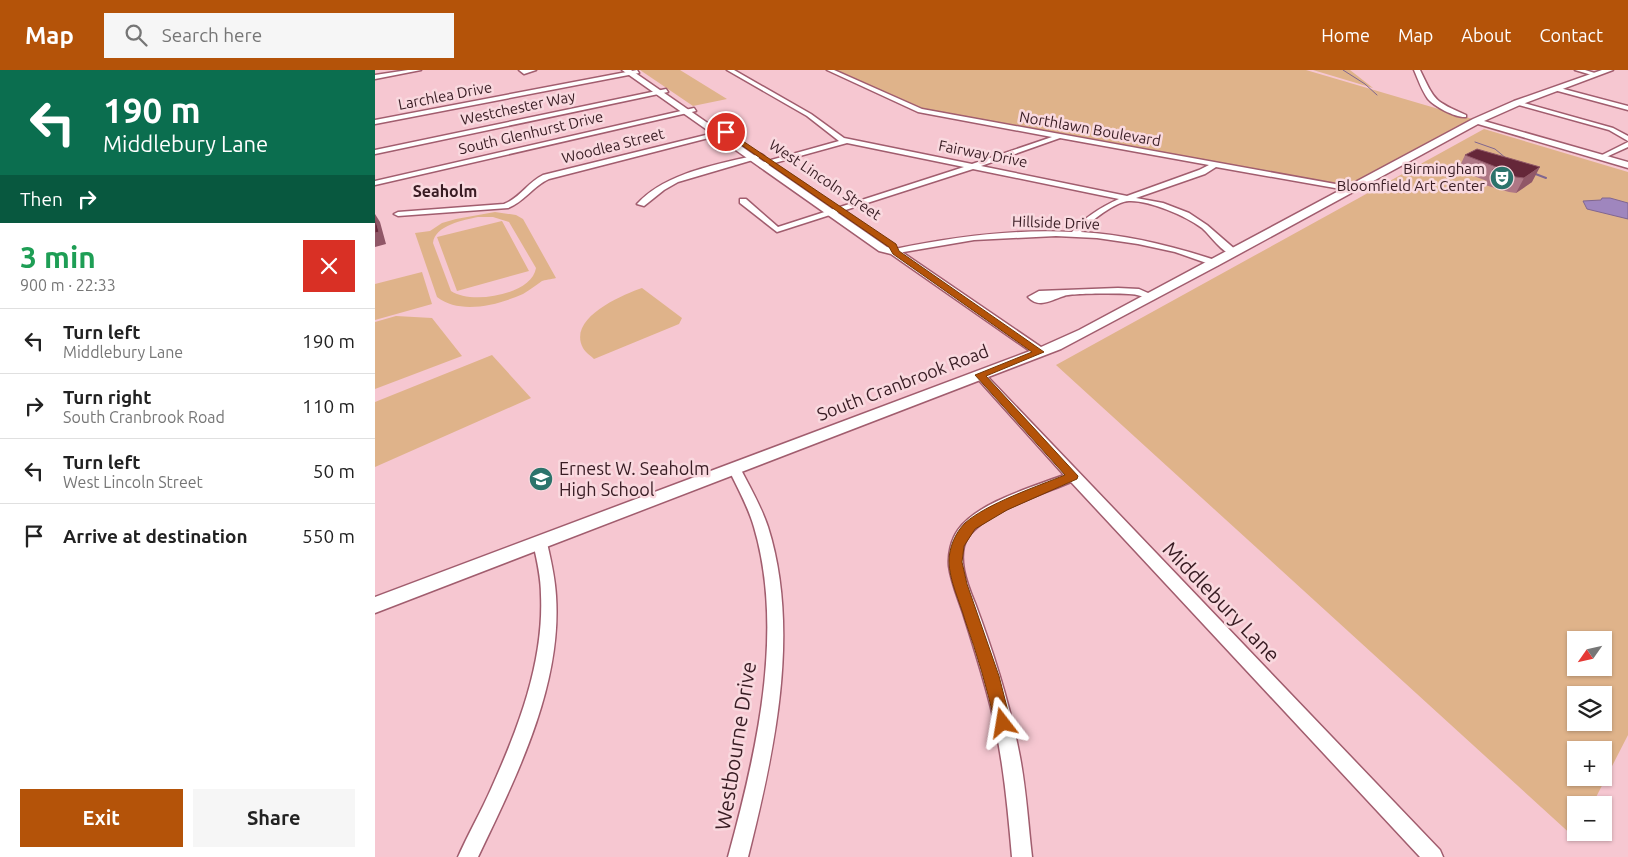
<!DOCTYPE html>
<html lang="en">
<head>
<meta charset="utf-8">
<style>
	:root { --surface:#fff; --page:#f6f6f6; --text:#222; --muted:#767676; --line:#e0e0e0; --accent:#b45309 }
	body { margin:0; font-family:Ubuntu,sans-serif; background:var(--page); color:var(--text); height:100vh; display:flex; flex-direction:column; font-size:19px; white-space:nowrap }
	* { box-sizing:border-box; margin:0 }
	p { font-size:16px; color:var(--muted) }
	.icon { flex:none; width:28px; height:28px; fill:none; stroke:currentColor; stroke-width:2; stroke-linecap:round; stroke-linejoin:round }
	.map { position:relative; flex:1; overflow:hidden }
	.side { display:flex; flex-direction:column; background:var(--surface); width:375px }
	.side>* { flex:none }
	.top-card { background:#0b6e4f; color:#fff; overflow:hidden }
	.needle { width:32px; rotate:236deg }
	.fabs { position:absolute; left:1192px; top:561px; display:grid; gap:10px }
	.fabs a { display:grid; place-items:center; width:45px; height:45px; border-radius:0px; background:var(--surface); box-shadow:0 1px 4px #0004; font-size:25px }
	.pin { position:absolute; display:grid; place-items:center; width:42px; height:42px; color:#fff; margin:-21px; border:2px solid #fff; border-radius:50%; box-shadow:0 1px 5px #0007 }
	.me { position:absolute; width:55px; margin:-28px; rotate:346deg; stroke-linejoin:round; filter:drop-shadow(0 0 4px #0008) }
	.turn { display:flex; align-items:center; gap:18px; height:105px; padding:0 20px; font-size:22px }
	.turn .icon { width:65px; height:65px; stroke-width:2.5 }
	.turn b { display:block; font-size:35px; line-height:42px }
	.then { display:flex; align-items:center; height:48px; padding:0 20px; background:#0003; gap:10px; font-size:19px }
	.round { display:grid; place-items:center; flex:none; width:52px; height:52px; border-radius:0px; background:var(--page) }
	.summary { display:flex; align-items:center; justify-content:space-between; height:85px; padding:0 20px }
	h1 { font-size:30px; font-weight:600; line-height:38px; color:#1e9e55 }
	.cta { display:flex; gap:10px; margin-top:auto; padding:10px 20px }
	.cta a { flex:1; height:58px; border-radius:0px; background:var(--accent); color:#fff; font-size:20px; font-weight:600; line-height:58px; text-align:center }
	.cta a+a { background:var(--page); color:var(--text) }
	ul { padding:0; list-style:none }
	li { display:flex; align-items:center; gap:15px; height:65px; padding:0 20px; border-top:1px solid var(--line) }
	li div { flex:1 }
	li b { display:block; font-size:19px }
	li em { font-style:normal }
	header { display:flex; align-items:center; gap:30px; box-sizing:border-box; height:70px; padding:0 25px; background:var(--accent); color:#fff }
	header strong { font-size:24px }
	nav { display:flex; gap:28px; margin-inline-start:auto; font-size:18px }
	.search { width:350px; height:45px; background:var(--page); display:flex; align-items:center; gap:12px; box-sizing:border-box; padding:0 18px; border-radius:0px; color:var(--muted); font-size:19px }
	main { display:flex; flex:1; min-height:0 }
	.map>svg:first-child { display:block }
	.green { fill:#dfb38a; fill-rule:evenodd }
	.water { fill:#9f86be; stroke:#806690 }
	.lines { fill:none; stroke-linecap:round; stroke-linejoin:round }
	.stream-far1 { stroke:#806690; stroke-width:1 }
	.stream { stroke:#806690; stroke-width:2 }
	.minor-casing { stroke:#a15d6e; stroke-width:3 }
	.tertiary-casing { stroke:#a15d6e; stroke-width:3 }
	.minor { fill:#fff; fill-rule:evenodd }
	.tertiary { fill:#fff; fill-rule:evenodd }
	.wall { fill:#ae7785 }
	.shaded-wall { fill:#905767 }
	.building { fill:#652739; stroke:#905767 }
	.route { fill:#b45309; stroke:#753606 }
	.labels { text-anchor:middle; stroke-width:5; stroke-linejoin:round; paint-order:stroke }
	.far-street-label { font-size:15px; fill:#381c23; stroke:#f9d9df }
	.far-poi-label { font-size:15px; fill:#381c23; stroke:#f9d9df; text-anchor:end }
	.far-neighbourhood-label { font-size:16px; font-weight:bold; fill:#381c23; stroke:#f9d9df }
	.street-label { font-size:18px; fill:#381c23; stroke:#f9d9df }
	.poi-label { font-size:18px; fill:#381c23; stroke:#f9d9df; text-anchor:start }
	.near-street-label { font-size:21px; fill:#381c23; stroke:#f9d9df }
</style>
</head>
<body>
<header>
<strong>Map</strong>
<div class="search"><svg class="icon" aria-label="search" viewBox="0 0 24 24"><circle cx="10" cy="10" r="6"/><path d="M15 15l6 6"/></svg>Search here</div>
<nav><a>Home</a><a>Map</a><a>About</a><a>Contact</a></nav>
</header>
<main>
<section class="side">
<div class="top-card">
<div class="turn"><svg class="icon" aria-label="left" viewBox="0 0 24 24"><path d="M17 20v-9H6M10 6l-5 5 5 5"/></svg><div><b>190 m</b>Middlebury Lane</div></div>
<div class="then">Then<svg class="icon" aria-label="right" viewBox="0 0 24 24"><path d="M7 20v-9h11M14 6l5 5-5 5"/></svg></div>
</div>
<div class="summary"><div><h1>3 min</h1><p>900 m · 22:33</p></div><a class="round" style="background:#d93025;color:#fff"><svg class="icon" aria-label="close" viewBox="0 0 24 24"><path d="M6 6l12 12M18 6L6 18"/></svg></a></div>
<ul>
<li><svg class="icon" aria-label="left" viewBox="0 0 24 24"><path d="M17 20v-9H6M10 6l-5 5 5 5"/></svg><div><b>Turn left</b><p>Middlebury Lane</p></div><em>190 m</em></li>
<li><svg class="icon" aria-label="right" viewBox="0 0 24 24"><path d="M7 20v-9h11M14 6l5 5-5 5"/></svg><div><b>Turn right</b><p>South Cranbrook Road</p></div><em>110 m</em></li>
<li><svg class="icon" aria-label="left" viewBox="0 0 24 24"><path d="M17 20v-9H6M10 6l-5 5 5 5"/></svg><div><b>Turn left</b><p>West Lincoln Street</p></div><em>50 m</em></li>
<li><svg class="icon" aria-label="arrive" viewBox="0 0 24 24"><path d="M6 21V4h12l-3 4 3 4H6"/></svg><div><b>Arrive at destination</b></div><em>550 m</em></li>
</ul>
<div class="cta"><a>Exit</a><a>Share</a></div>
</section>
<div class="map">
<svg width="1253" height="787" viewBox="0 0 1253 787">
	<rect width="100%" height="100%" fill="#f6c7d1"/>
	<path class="green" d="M265,0H305L352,29L318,36Z
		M453,0H931L1101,50L974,118L541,41Z
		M938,0H975L998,18Z
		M1109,59L1253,102V665L1217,735H1201V762L1203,763L1200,768L681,295ZM1201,570H1229V598H1201ZM1201,625H1229V652H1201ZM1201,680H1229V708H1201Z
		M120,142L141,145L148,149L181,208C177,209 169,210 167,211C161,215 155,220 148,224C123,235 85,245 62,227L40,163L55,161L67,153L81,149ZM103,147H118L134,152L161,198C157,225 96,235 76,221L58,173C60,155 89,150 103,147Z
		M127,151L154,201L82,221L62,167Z
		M47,202L57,234L0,250V214Z
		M267,218L307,248L304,254L219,289C216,286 210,282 208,278C192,248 247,225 267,218Z
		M21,246L57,248L87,286L0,319V252Z
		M117,285L156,328L0,397V332Z"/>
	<path class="water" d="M1227,128H1235L1253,133V149L1212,139L1208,131L1226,130Z"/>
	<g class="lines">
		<path class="stream-far1" d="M968,0L990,14L1002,25
			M1100,72L1120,79L1132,89"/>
		<path class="stream" d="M1130,88L1133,90
			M1158,103L1171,108"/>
		<g class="minor-casing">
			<path id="minor" d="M33,0H46L0,9V5Z
				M144,0H161L149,4Z
				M262,0L264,3L0,54V50Z
				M352,0H359L436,44L469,68L597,94L677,67L543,42L452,0H459L547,39L977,117L981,119L977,121L841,97L830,104L761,128L788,133L814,143L832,155L862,181L863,183L859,186C845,181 837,167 827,158C811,146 774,130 754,131C741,131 714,152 706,162C753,165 798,176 843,191V195L840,196L800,182L763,174L722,168L681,166L599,170L517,184V180L520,179C578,167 637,159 697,162C710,147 726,137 744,129L598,99L402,162L365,133V129H371L403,157L589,97L472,73L385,97V93L464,71L432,46ZM685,68L834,95L824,100L752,126L606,96Z
				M1039,0H1045C1060,31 1059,31 1091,45V47C1081,48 1060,37 1053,29C1047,21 1043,9 1039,0Z
				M1200,0H1210L1223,4L1220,6Z
				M1181,17L1253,36V40L1179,20Z
				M291,19L293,22L0,84V80Z
				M1142,31L1238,58L1253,66V71L1234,60L1140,34Z
				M319,38L321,41L0,115V111Z
				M351,60L353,61V63L174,109C158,116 149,132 133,138L23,146L19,144L23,142L129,134C145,128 153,112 168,105Z
				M1253,72V77L1229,88L1223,87Z
				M386,84L389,86L388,87L303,112L289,120L269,136L262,134C291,102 345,94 386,84Z
				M743,218L764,219L782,227L777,230C772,229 767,226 762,225C752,223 698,223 689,226C676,230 664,239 653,227L664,221Z
				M605,302L609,303L1065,780L1068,787H1045L696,412C668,424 611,442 593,467C581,486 592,514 600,533C618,581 634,631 644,682C651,716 653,752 657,787H637C632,730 627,675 611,619C604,594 596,568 588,543C583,528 576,512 574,496C573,484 576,470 583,460C603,432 658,417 689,405L601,307L600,305L601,303Z
				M359,394L365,398C375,417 386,436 393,457C426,561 399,684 373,787H353C381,685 410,562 379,457C373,436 362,417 353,398Z
				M165,468L170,469L172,473C176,490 180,508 181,526C187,617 141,707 103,787H83C93,764 106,742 116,719C143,659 169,592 166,525C166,508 162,490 158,473L160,469Z"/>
		</g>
		<g class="tertiary-casing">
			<path id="tertiary" d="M247,0H256L512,177L524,180L666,277L704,260L1098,49L1139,31L1227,0H1238L1145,35L1109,51L1253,92V98L1103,54L844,195L686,279L0,543V527L655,281L516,184L504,181Z"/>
		</g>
		<use href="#minor" class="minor"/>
		<use href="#tertiary" class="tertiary"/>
	</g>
	<path class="wall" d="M1102,79L1157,112L1141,123L1134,122L1110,115L1112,111L1083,100L1090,85Z"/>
	<path class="shaded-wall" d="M1165,97L1157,112L1141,123L1149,108Z
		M0,144L5,152L11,174L0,177Z"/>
	<path class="building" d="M1102,79L1165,97L1149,108L1141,107L1117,100L1121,97L1090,85Z
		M0,148L4,162L0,163Z"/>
	<path class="route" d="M349,61H353L521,174L524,181L669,282L611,306L703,406L702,409L632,440L600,459L589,476L587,492L592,514L624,606L636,653L634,658L628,660L623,658L620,653C612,618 602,584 590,550C585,532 574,510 574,491C574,478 580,463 590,453C611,434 663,416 690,405L600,305L657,282L518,184L514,177L349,63Z"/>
	<defs>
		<g id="theatre-disc" transform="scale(1.25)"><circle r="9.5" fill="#2c736b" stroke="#f9d9df"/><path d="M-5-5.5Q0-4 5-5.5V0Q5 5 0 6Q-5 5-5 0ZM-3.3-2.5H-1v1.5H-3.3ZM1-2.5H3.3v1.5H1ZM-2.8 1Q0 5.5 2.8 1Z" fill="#fff"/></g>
		<g id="school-disc" transform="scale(1.25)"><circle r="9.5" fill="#2c736b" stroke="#f9d9df"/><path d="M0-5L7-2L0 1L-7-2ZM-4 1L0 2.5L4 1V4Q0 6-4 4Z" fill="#fff"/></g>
	</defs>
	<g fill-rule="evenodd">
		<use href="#theatre-disc" x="1127" y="108"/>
		<use href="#school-disc" x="166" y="409"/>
	</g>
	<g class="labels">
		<g class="far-street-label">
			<text transform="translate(70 26) rotate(-11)" y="5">Larchlea Drive</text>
			<text transform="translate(143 38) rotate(-12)" y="5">Westchester Way</text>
			<text transform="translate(715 59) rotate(10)" y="5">Northlawn Boulevard</text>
			<text transform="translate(156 63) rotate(-13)" y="5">South Glenhurst Drive</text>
			<text transform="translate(238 76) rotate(-14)" y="5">Woodlea Street</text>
			<text transform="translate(608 84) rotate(11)" y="5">Fairway Drive</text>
			<text transform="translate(450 110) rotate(34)" y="5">West Lincoln Street</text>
			<text transform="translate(681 153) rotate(2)" y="5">Hillside Drive</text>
		</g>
		<g class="far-poi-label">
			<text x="1110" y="104">Birmingham<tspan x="1110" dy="17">Bloomfield Art Center</tspan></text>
		</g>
		<g class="far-neighbourhood-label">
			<text x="70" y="127">Seaholm</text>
		</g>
		<g class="street-label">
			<text transform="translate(528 313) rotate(-21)" y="6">South Cranbrook Road</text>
		</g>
		<g class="poi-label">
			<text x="184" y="405">Ernest W. Seaholm<tspan x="184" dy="21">High School</tspan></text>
		</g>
		<g class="near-street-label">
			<text transform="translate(846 532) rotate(46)" y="7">Middlebury Lane</text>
			<text transform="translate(361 676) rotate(-81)" y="7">Westbourne Drive</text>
		</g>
	</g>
</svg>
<div class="fabs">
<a><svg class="needle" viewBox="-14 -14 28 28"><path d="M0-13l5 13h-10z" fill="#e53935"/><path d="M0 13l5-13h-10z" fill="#767676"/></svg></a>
<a><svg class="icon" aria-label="layers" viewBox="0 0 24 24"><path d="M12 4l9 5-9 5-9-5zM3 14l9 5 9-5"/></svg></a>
<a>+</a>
<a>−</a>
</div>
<div class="pin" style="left:351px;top:62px;background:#d93025"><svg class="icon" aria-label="arrive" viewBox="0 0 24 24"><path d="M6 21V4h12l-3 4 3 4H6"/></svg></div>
<svg class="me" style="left:628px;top:653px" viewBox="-20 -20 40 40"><path d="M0-17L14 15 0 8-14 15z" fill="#b45309" stroke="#fff" stroke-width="4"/></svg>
</div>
</main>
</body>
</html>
